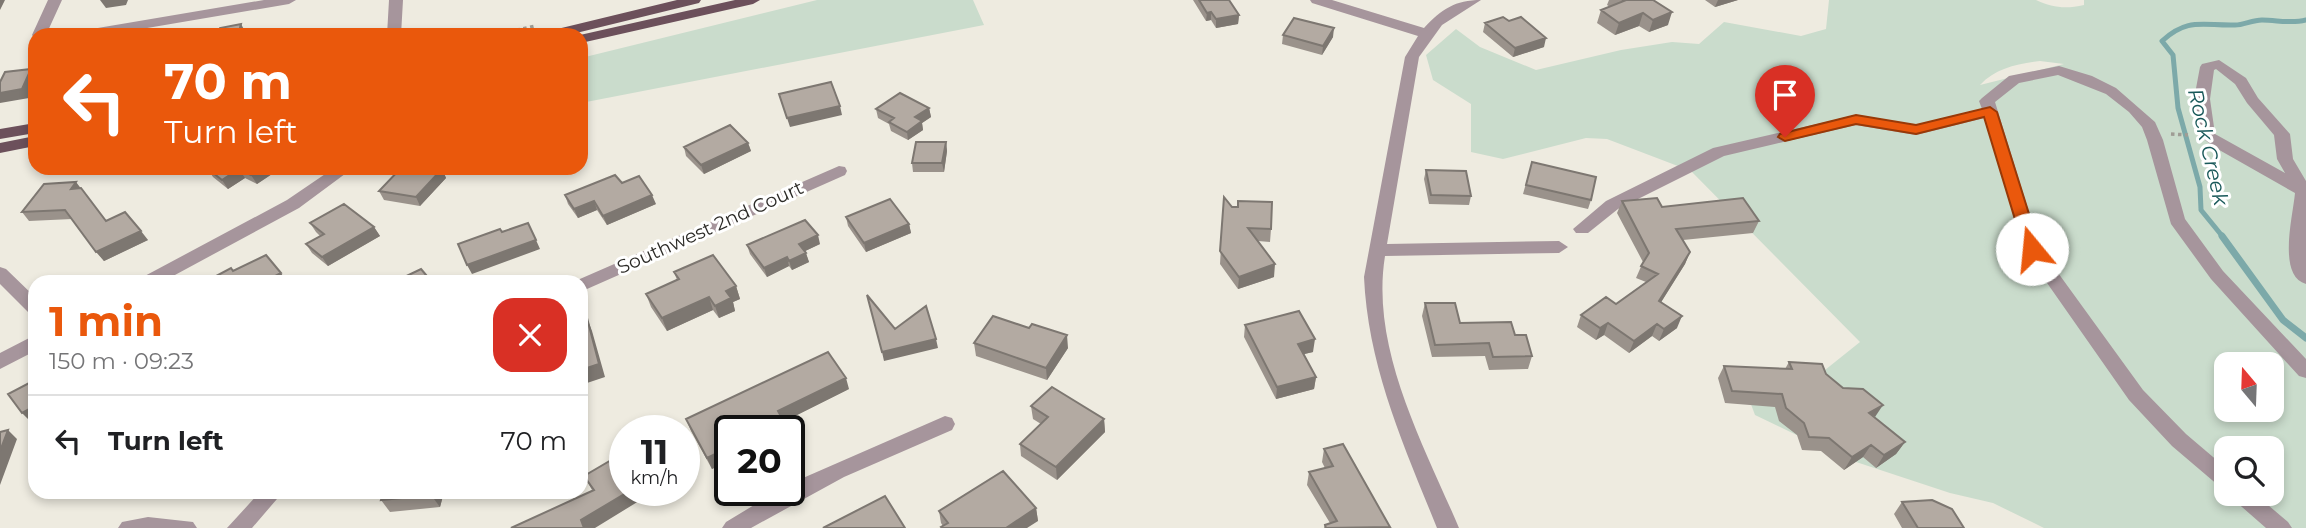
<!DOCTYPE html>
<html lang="en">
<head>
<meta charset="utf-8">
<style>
	:root { --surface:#fff; --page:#f6f6f6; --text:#202124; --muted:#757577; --line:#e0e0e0; --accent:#ea580c }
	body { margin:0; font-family:Montserrat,sans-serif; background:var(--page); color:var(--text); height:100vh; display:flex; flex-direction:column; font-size:26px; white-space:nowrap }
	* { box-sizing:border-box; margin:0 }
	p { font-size:23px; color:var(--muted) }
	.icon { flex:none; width:38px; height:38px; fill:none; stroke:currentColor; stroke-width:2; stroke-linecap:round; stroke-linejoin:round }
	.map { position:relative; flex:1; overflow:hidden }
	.panel { position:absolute; left:28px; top:275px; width:560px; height:224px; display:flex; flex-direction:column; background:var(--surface); border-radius:21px; box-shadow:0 4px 10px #0003 }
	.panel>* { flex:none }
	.top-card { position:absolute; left:28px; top:28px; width:560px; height:147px; border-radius:21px; box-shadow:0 4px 10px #0003; background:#ea580c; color:#fff; overflow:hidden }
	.needle { width:46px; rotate:341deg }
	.tools { position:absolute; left:2214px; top:352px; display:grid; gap:14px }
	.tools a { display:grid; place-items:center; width:70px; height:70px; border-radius:14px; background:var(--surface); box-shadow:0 4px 10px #0003; font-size:35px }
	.speed { position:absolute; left:609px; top:415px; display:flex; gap:14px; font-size:35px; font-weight:700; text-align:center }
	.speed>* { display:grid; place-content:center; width:91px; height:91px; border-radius:50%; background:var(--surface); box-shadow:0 4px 10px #0003; line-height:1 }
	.speed small { font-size:18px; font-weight:400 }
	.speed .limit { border:4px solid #111; border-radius:10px; background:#fff; color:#111 }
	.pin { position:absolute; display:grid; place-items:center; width:60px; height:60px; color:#fff; margin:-72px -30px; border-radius:50% 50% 50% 0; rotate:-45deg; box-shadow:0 0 7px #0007 }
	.pin .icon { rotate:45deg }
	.me { position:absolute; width:77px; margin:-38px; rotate:343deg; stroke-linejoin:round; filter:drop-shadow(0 0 5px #0008) }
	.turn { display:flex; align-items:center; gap:24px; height:147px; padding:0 21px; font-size:32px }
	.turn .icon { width:91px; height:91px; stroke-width:2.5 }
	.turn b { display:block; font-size:49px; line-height:60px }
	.round { display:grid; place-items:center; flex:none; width:74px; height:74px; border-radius:21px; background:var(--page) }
	.summary { display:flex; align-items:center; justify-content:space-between; height:119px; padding:0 21px }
	h1 { font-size:42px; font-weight:700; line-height:52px; color:var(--accent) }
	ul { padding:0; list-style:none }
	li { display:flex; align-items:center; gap:21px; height:91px; padding:0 21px; border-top:2px solid var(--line) }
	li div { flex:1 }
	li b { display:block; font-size:26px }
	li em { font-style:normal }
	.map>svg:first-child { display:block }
	.green { fill:#cadccc; fill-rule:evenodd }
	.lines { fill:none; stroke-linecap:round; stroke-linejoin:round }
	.stream-far1 { stroke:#7ca9a9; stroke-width:5 }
	.stream { stroke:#7ca9a9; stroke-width:7 }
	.path { stroke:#9f9d95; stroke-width:3.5; stroke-dasharray:3.5 3.5; stroke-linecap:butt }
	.minor { fill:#a6959c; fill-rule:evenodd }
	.major { fill:#6c505b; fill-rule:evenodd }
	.wall { fill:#9a928b }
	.shaded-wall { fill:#7d7771 }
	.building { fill:#b3aaa2; stroke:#7d7771; stroke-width:2 }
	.route { fill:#ea580c; stroke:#983908; stroke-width:2 }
	.labels { text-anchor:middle; stroke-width:6; stroke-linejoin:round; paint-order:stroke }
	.street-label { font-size:19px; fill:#2b2a26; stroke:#fff }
	.water-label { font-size:21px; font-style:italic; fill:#185859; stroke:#fff }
</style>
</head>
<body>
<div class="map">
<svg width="2306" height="528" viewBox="0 0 2306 528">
	<rect width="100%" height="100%" fill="#eeebe0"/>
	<path class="green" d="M817,0H973L984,25L581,103V58Z
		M1829,0H2036C2053,8 2066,9 2084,5V0H2306V528H2044L1993,503L1950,493L1844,458L1755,415L1749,399L1805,386L1860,342L1691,171L1607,139L1586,138L1503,159L1471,152V104L1433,80L1426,55L1456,29L1480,47L1536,70L1621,50L1672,42L1699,44L1724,22L1801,36L1826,29ZM2040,61L2064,64L1980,85C1996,68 2017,64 2040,61ZM2226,364H2272V410H2226ZM2226,448H2272V494H2226Z"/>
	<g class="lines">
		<path class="stream-far1" d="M2223,237L2201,210L2200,187L2178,108L2173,55L2162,41C2188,17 2203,26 2235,25C2244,25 2252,20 2262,20C2277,20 2291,24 2306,20"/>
		<path class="stream" d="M2222,236L2283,320L2306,338"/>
		<path class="path" d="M496,35L535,26
			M2171,134L2188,135"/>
		<path class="minor" d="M48,0H62L46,35H35L34,38L32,35Z
			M264,0H296L289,4L106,35H73L80,31Z
			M389,0H403L401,35H387Z
			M1310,0H1332L1424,28C1442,9 1455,0 1481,0L1442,25L1419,57L1387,244L1559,241L1568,247L1559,253L1385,256C1370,349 1424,445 1459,528H1437C1404,446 1368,367 1364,277L1405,57L1418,36L1312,3Z
			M2219,60L2246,78L2258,98L2290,134L2293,159L2306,181V284C2277,276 2293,216 2295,193L2214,147L2200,136L2194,99L2200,67L2202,64ZM2216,69L2235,84L2247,103L2274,135L2277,159L2285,173L2215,134L2210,99L2214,70Z
			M2059,66L2092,76L2116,88L2155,122L2163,140L2185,219L2223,271L2306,359V378L2299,376L2211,279L2171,224L2147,140L2142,127L2129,112L2106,94L2058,75L2019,83L1995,102L2040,248L2143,390L2186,434L2226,468V488L2219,486L2172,446L2129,400L2026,253L1984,118L1916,135L1856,125L1724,156L1618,209L1588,233H1576L1573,229L1606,201L1713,148L1856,115L1916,125L1982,109L1979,101L1982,98L2009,76Z
			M839,166L845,167L847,171L845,175L587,289L581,290V282H573Z
			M334,168H353L299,208L162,282H138L141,278L287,200Z
			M0,267L6,269L35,297V315L29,313L0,284Z
			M35,335V351L0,369V353Z
			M945,416L952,418L955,424L952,430L844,477L751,528H722L726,522L779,490H789V485L803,478Z
			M260,492H283L252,528H227Z
			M2231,494H2255L2288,522L2292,528H2266L2234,500Z
			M148,517L193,522L197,528H118L122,522Z"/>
		<path class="major" d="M677,0H701L699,3L568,35H543L545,32Z
			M735,0H760L753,4L581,43L580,35Z
			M35,123V133L0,139V129Z
			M35,136V146L0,153V143Z"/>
	</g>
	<path class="wall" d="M1193,0H1229L1239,15L1238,24L1216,28L1211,20L1206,21Z
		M1609,0H1653L1668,25L1649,32L1639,26L1615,35L1597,23L1601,10L1610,7L1607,5Z
		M1705,0H1738L1715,7Z
		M1485,23L1544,47L1513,57L1483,32Z
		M1283,35L1333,37L1322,55L1282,44Z
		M929,108L931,117L922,123L923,130L908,140L891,131L889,124L878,118L876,109Z
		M946,142L947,151L944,172H913L912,163Z
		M748,143L751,151L704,174L686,156L684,147Z
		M1532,162L1591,200L1588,209L1523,194Z
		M207,168H281L257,184L245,178L228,189L213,177Z
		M442,169L446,178L420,206L384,200L379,191Z
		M1426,170L1471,196L1469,205L1429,204L1424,179Z
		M44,184L106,221L148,240L104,261L72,219L29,221L22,212Z
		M565,195L656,204L607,225L597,210L578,218L568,204Z
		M1224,197L1232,207L1271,229L1270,242L1258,241L1274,277L1238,289L1220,264Z
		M1622,201L1759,221L1753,233L1683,240L1690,252L1685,264L1661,302L1677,328L1659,341L1652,336L1629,353L1604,335L1596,340L1577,327L1581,315L1616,304L1646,282L1636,278L1643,262L1617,213Z
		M846,217L909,224L911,233L866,252L848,226Z
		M310,223L374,227L380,236L328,266L312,253L306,244L320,236L316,232Z
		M820,244L805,251L809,262L792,270L789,266L767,277L750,254L747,245Z
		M674,272L736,286L740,299L733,302L735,311L719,318L713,310L667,331L651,307L646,294L677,280Z
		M1425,303L1460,323L1515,335L1532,356L1528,369L1489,370L1485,356L1432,357L1422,316Z
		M1245,325L1313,352L1304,354L1316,377L1314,389L1276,399L1244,337Z
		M974,343L1068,348L1047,380L976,356Z
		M1789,362L1826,374L1874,418L1905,442L1896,454L1876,468L1863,457L1844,470L1821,451L1802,450L1797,435L1779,421L1775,407L1725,403L1718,378L1724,366L1785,369Z
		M849,389L783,422L786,430H730V460L712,469L691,431L686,419Z
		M1031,406L1104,419L1105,432L1057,480L1021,456L1020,444L1041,424L1033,419Z
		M1324,449L1389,528H1324L1325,525L1330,523L1307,485L1309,472L1325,468L1322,462Z
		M584,476L625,490H679L659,502L652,493L592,490Z
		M384,492H444L440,507L390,512L381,500Z
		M1902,502L1964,528H1902L1894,514Z
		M1036,508L1038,521L943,526L941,523L939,511Z"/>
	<path class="shaded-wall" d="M0,0H5L0,10Z
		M100,0H128L126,5L106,8Z
		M1718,0H1738L1715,7Z
		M1211,12V20L1206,21L1207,13Z
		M1672,12L1668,25L1649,32L1653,20Z
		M1643,13L1639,26L1615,35L1619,23Z
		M1239,15L1238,24L1216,28V19Z
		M241,24L246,33L245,35H238Z
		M1334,28L1333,37L1322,55L1323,46Z
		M1546,38L1544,47L1513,57L1515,48Z
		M31,69L35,74V83L29,98L0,103V93Z
		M840,106L842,115L790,127L787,118Z
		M929,108L931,117L922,123L923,130L908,140L907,132L915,117Z
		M946,142L947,151L944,172L942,163Z
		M748,143L751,151L704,174L701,165Z
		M262,168H281L257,184L251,175Z
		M239,169L245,178L228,189L222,180Z
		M442,169L446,178L420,206L416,197Z
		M76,182L113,230L71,189Z
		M652,195L656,204L607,225L603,216Z
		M594,201L597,210L578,218L574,209Z
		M909,224L911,233L866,252L864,243Z
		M374,227L380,236L328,266L322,257Z
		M141,231L148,240L104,261L96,252Z
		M818,235L820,244L801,253L799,244Z
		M536,240L540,249L472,274L467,265Z
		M1690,252L1685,264L1655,312L1659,301Z
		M806,253L809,262L792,270L789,261Z
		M787,257L789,266L767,277L764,268Z
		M1275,264L1274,277L1238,289L1239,277Z
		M281,273L287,282H264Z
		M736,286L740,299L733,302L735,311L719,318L715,306L726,291Z
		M709,297L713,310L667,331L662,318Z
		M1682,316L1677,328L1659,341L1664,329Z
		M587,318L592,331L605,377L581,385V370Z
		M1608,323L1604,335L1596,340L1600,328Z
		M1657,324L1652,336L1629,353L1634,341Z
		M1067,335L1068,348L1047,380L1046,368Z
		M936,339L938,348L884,361L882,352Z
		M1315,339L1313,352L1296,356L1298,344Z
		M1316,377L1314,389L1276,399L1277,387Z
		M846,378L849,389L783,422L786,430H761L778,411Z
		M1883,405L1875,417L1869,413Z
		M35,406V420L31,422L22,413Z
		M1104,419L1105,432L1057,480L1056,467Z
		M8,430L17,439L0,485V451Z
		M1905,442L1896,454L1876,468L1884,455Z
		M1871,445L1863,457L1844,470L1852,457Z
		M730,447V460L712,469L707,458Z
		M688,469L693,481L684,487V471Z
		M631,490H651L652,493L595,528H584L581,520Z
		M654,490H679L659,502Z
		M432,492H444L440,507L431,495Z
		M1036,508L1038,521L1027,528H1006Z"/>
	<path class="building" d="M1199,0H1229L1239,15L1216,19L1211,12L1207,13Z
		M1622,0H1653L1672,12L1653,20L1643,13L1619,23L1601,10L1624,1Z
		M1503,17L1509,21L1521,17L1546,38L1515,48L1485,23Z
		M1294,18L1334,28L1323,46L1283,35Z
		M241,24L238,35H218L220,28Z
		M31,69L22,89L0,93V82L5,72Z
		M831,82L840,106L787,118L779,94Z
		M900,93L929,108L915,117L922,121L907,132L889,122L894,118L876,109Z
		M730,125L748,143L701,165L684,147Z
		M916,142H946L942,163H912Z
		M1532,162L1596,177L1591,200L1526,185Z
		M207,168H262L251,175L239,169L222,180Z
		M401,168H435L442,169L416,197L379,191Z
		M1426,170L1466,171L1471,196L1431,195Z
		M615,175L622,183L639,176L652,195L603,216L594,201L574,209L565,195Z
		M76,182L71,189L81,188L106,221L125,212L141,231L96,252L65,210L22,212L44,184Z
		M1224,197L1232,207H1238V201L1272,202L1271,229L1248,228L1275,264L1239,277L1220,251Z
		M1657,198L1662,207L1743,198L1759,221L1676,229L1690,252L1659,301L1682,316L1664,329L1657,324L1634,341L1608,323L1600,328L1581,315L1606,297L1616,304L1658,274L1641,266L1649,253L1622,201Z
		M890,199L909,224L864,243L846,217Z
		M344,204L374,227L322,257L306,244L324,234L310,223Z
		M805,220L818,235L799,244L806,253L789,261L787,257L764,268L747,245Z
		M528,223L536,240L467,265L458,244L500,229L502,232Z
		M266,255L281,273L264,282H205L231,268L233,271Z
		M713,255L736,286L726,291L731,298L715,306L709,297L662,318L646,294L679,279L674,272Z
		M421,269L432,282H394Z
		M867,295L895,329L926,306L936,339L882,352Z
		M1425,303H1455L1460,323L1511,322L1515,335H1526L1532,356L1493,357L1489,343L1435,345Z
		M1299,311L1315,339L1298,344L1316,377L1277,387L1245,325Z
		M993,316L1029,328L1032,324L1067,335L1046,368L974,343Z
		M587,318L599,364L581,370V320Z
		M828,352L846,378L778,411L783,420L761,430H730V447L707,458L686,419Z
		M1789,362L1822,364L1826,374L1843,388L1863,389L1883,405L1869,413L1905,442L1884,455L1871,445L1852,457L1829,438L1809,437L1804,423L1786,408L1782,394L1732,391L1724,366L1792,369Z
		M35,380V406L22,413L8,394Z
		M1052,387L1104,419L1056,467L1020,444L1048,417L1031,406Z
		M8,430L0,451V432Z
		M1343,444L1390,527L1326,528L1325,525L1337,521L1309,472L1333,466L1324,449Z
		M625,452V490H631L581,520L584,528H511L594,490L584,476Z
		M1003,471L1036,508L1006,528H942L941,527L948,523L939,511Z
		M384,492H432L431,495L381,500Z
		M885,496L905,528H823Z
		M1932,500L1952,509L1964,528H1918L1902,502Z"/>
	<path class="route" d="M1990,107L1997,112L2040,249L2038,253L2032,254L2024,249L1984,117L1916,134L1856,124L1785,141L1778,137L1780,134L1856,115L1916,125Z"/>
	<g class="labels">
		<g class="street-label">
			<text transform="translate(710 227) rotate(-24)" y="7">Southwest 2nd Court</text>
		</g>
		<g class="water-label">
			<text transform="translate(2208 147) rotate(77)" y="7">Rock Creek</text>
		</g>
	</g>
</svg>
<div class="tools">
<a><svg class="needle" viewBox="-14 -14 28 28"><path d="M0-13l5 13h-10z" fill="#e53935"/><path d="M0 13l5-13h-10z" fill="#757577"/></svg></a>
<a><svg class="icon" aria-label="search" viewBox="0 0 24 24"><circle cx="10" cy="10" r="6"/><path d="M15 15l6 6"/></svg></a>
</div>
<div class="speed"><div>11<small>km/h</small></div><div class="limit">20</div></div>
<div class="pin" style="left:1785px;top:137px;background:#d93025"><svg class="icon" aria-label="arrive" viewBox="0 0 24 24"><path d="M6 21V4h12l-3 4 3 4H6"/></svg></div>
<svg class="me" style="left:2032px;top:249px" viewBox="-20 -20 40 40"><circle r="19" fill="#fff"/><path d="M0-13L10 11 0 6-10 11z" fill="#ea580c"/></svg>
<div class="top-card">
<div class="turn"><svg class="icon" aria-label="left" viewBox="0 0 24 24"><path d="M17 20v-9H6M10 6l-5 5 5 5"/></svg><div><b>70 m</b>Turn left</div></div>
</div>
<section class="panel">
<div class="summary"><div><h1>1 min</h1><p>150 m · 09:23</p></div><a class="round" style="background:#d93025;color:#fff"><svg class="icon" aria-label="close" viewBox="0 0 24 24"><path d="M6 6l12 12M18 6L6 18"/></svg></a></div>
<ul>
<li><svg class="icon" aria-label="left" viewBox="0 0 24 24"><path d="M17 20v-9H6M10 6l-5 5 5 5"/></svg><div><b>Turn left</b></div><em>70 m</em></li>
</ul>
</section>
</div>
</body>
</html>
